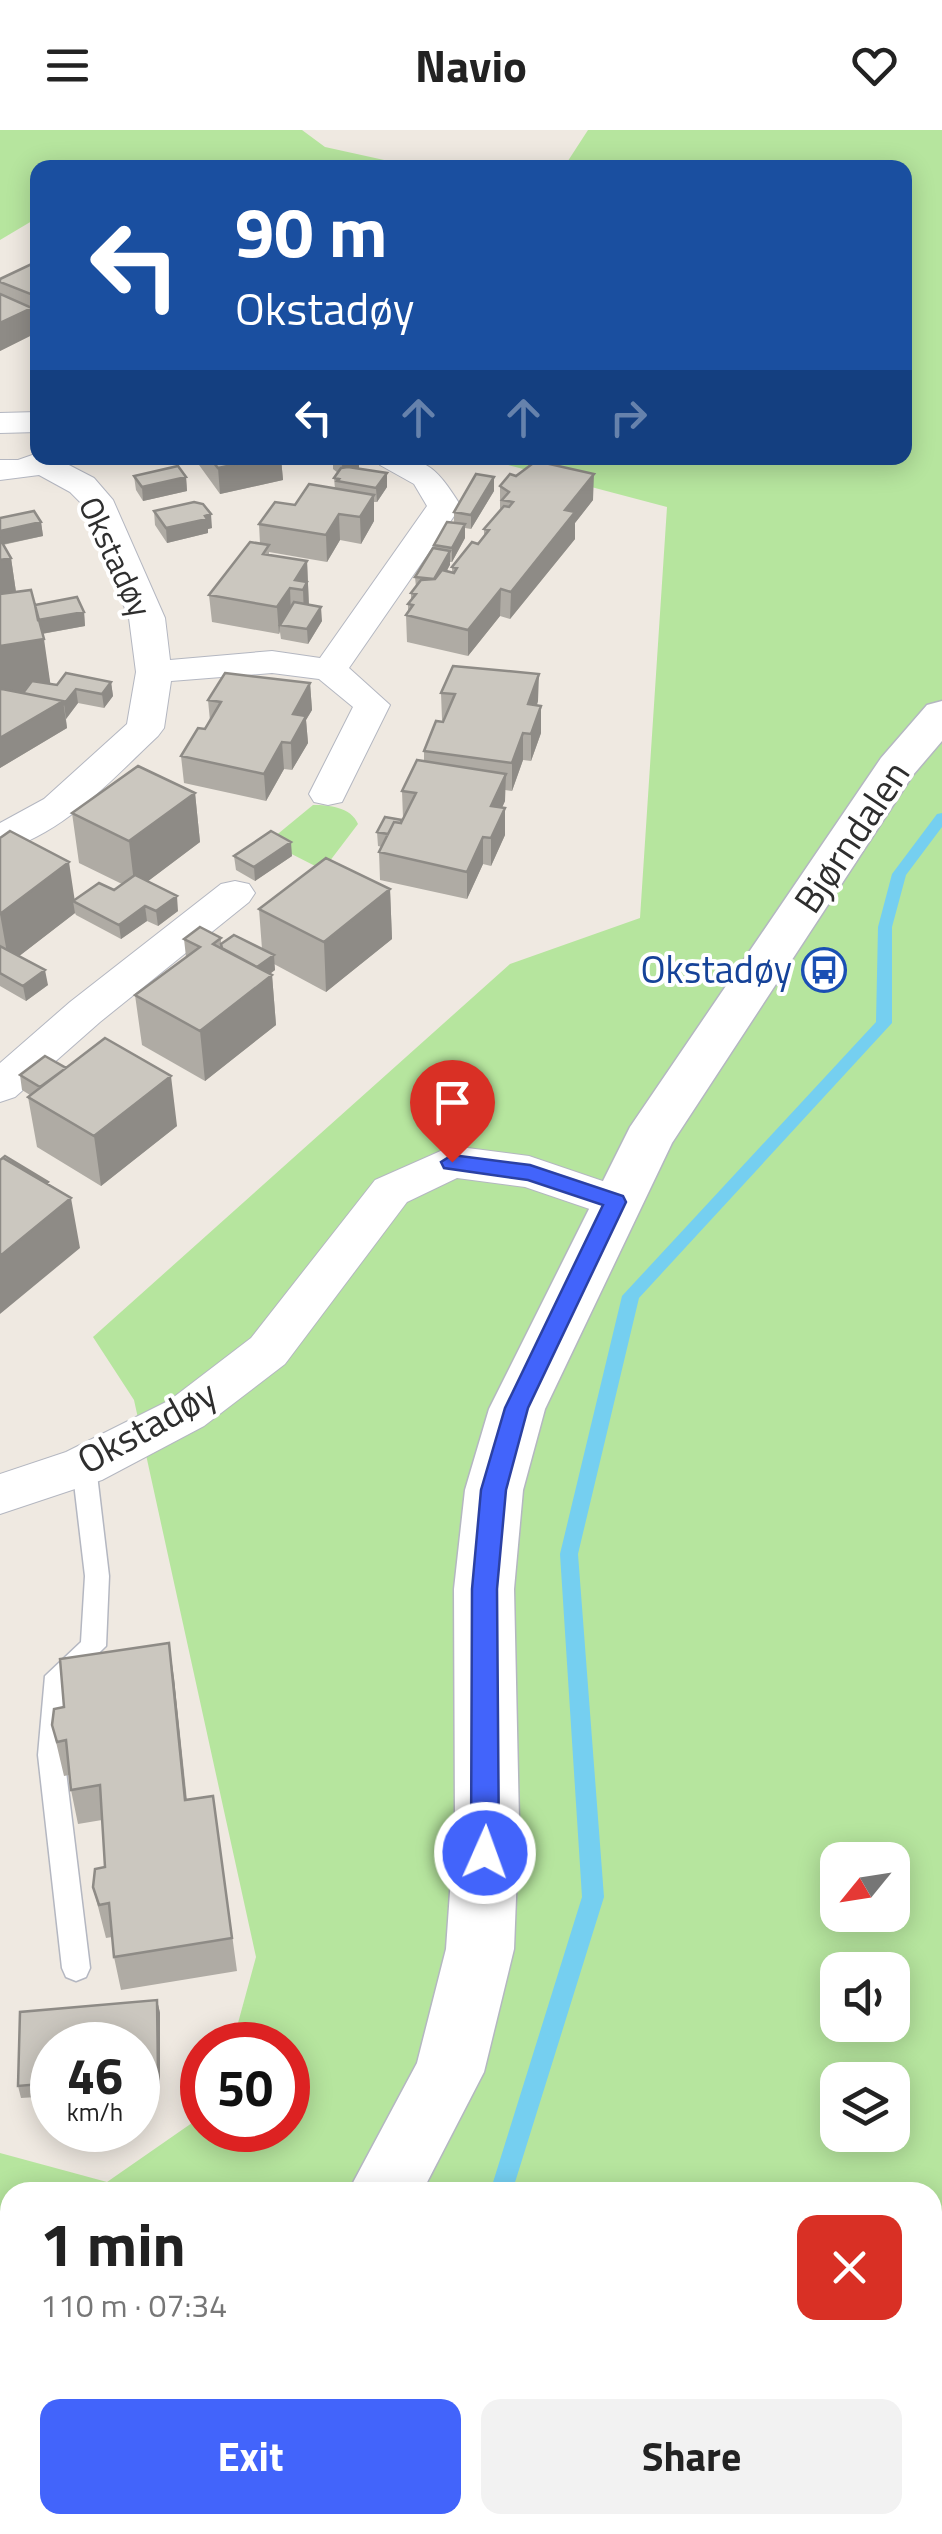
<!DOCTYPE html>
<html lang="en">
<head>
<meta charset="utf-8">
<style>
	:root { --surface:#fff; --page:#f2f2f2; --text:#222; --muted:#767676; --accent:#4264fb }
	body { margin:0; font-family:"Titillium Web",sans-serif; background:var(--page); color:var(--text); height:100vh; display:flex; flex-direction:column; font-size:38px; white-space:nowrap }
	* { box-sizing:border-box; margin:0 }
	p { font-size:32px; color:var(--muted) }
	.icon { flex:none; width:55px; height:55px; fill:none; stroke:currentColor; stroke-width:2; stroke-linecap:round; stroke-linejoin:round }
	.map { position:relative; flex:1; overflow:hidden }
	.drawer { position:absolute; left:0px; top:2052px; width:942px; height:352px; display:flex; flex-direction:column; background:var(--surface); border-radius:30px 30px 0 0; box-shadow:0 5px 25px #0003 }
	.drawer>* { flex:none }
	.top-card { position:absolute; left:30px; top:30px; width:882px; height:305px; border-radius:20px; box-shadow:0 5px 25px #0003; background:#1a4fa0; color:#fff; overflow:hidden }
	.needle { width:65px; rotate:240deg }
	.fabs { position:absolute; left:820px; top:1712px; display:grid; gap:20px }
	.fabs a { display:grid; place-items:center; width:90px; height:90px; border-radius:20px; background:var(--surface); box-shadow:0 5px 25px #0003; font-size:50px }
	.speed { position:absolute; left:30px; top:1892px; display:flex; gap:20px; font-size:50px; font-weight:700; text-align:center }
	.speed>* { display:grid; place-content:center; width:130px; height:130px; border-radius:50%; background:var(--surface); box-shadow:0 5px 25px #0003; line-height:1 }
	.speed small { font-size:25px; font-weight:400 }
	.speed .limit { border:15px solid #d22; background:#fff; color:#111 }
	.pin { position:absolute; display:grid; place-items:center; width:85px; height:85px; color:#fff; margin:-102px -42px; border-radius:50% 50% 50% 0; rotate:-45deg; box-shadow:0 0 10px #0007 }
	.pin .icon { rotate:45deg }
	.me { position:absolute; width:110px; margin:-55px; rotate:2deg; stroke-linejoin:round; filter:drop-shadow(0 0 8px #0008) }
	.turn { display:flex; align-items:center; gap:35px; height:210px; padding:0 40px; font-size:45px }
	.turn .icon { width:130px; height:130px; stroke-width:2.5 }
	.turn b { display:block; font-size:70px; line-height:85px }
	.lanes { display:flex; align-items:center; height:95px; padding:0 40px; background:#0003; justify-content:center; gap:50px; direction:ltr }
	.lanes .off { opacity:.35 }
	.round { display:grid; place-items:center; flex:none; width:105px; height:105px; border-radius:20px; background:var(--page) }
	.head { display:flex; align-items:center; justify-content:space-between; height:170px; padding:0 40px }
	h1 { font-size:60px; font-weight:700; line-height:75px }
	.cta { display:flex; gap:20px; margin-top:auto; padding:20px 40px }
	.cta a { flex:1; height:115px; border-radius:20px; background:var(--accent); color:#fff; font-size:40px; font-weight:700; line-height:115px; text-align:center }
	.cta a+a { background:var(--page); color:var(--text) }
	header { display:flex; justify-content:space-between; align-items:center; height:130px; padding:0 40px; background:var(--surface); font-size:45px; font-weight:700 }
	.map>svg:first-child { display:block }
	.green { fill:#b6e59e; fill-rule:evenodd }
	.lines { fill:none; stroke-linecap:round; stroke-linejoin:round }
	.stream { fill:#75cff0; fill-rule:evenodd }
	.lane-casing { stroke:#b4b7c1; stroke-width:3 }
	.street-casing { stroke:#b4b7c1; stroke-width:2 }
	.secondary-casing { stroke:#b4b7c1; stroke-width:3 }
	.lane { fill:#fff; fill-rule:evenodd }
	.street { fill:#fff; fill-rule:evenodd }
	.secondary { fill:#fff; fill-rule:evenodd }
	.wall { fill:#afaba4 }
	.shaded-wall { fill:#8e8b86 }
	.building { fill:#cbc7bf; stroke:#8e8b86; stroke-width:2.5 }
	.route { fill:#4264fb; stroke:#2b41a3; stroke-width:2.5 }
	.labels { text-anchor:middle; stroke-width:8; stroke-linejoin:round; paint-order:stroke }
	.far-street-label { font-size:32px; fill:#2e2e2e; stroke:#fff }
	.street-label { font-size:38px; fill:#2e2e2e; stroke:#fff }
	.transit-label { font-size:38px; fill:#164399; stroke:#fff; text-anchor:end }
</style>
</head>
<body>
<header><svg class="icon" aria-label="menu" viewBox="0 0 24 24"><path d="M4 6h16M4 12h16M4 18h16"/></svg>Navio<svg class="icon" aria-label="heart" viewBox="0 0 24 24"><path d="M12 20l-8-8c-3-5 5-10 8-4 3-6 11-1 8 4z"/></svg></header>
<div class="map">
<svg width="942" height="2404" viewBox="0 0 942 2404">
	<rect width="100%" height="100%" fill="#efe9e1"/>
	<path class="green" d="M0,0H302L325,17L416,37L38,38L37,88L0,110Z
		M588,0H942V2404H648L634,2395H932V2062H10V2277L0,2281V2023L107,2052L202,1986V2000H288V1915H232L256,1827L134,1270L93,1207L510,834L640,788L667,377L482,328H905V38L564,37ZM838,1730H892V1785H838ZM838,1840H892V1895H838ZM838,1950H892V2005H838Z
		M313,675C329,675 351,677 358,694L323,740L268,712Z"/>
	<g class="lines">
		<path class="stream" d="M942,683V697L906,745L892,797V893L639,1168L578,1424L604,1767L512,2062H490L582,1767L560,1424L622,1166L876,892L878,797L892,744L937,684Z
			M207,2395H264L260,2404H203Z"/>
		<g class="lane-casing">
			<path id="lane" d="M84,1327L92,1329L96,1336L109,1446L106,1516L70,1551L64,1625L90,1838L86,1847L76,1851L66,1847L62,1838L38,1625L45,1546L81,1512L85,1446L72,1336L76,1329Z"/>
		</g>
		<g class="street-casing">
			<path id="street" d="M38,282V302L0,303V283Z
				M38,323V328H71L67,334L94,348L113,370L165,488L170,530L272,521L320,528L427,376L414,354L380,335L375,328C425,325 435,335 461,376L349,538L390,575L342,672L328,675L314,672L309,664L353,577L319,549L272,543L171,551L164,598L158,606C112,649 63,705 0,721V693L44,669L127,594L136,542L129,488L81,373L70,362L39,345L0,350V330H18Z
				M235,751L249,754L255,763L249,772L100,892L15,967L0,972V933L70,872L221,754Z
				M452,1016L529,1026L632,1061L639,1072L632,1083L616,1088L525,1057L457,1048L407,1072L285,1234L204,1296L102,1350L0,1384V1344L66,1322L170,1270L251,1208L375,1050Z"/>
		</g>
		<g class="secondary-casing">
			<path id="secondary" d="M942,571V611L913,645L672,1013L545,1279L523,1360L514,1459L519,1691L514,1819L484,1942L422,2062H348L417,1933L446,1819L455,1691L454,1459L465,1360L489,1279L630,997L881,628L927,575Z
				M10,2321V2395H22L0,2404V2325Z"/>
		</g>
		<use href="#lane" class="lane"/>
		<use href="#street" class="street"/>
		<use href="#secondary" class="secondary"/>
	</g>
	<path class="wall" d="M38,131V191L34,189L36,203L0,221V149Z
		M194,328H281L283,350L220,364Z
		M333,328H357L359,330V339L387,343V357L377,372H374V391L361,414L340,410L327,432L269,422V425L307,431L309,475L322,491L308,514L281,509L280,502L279,504L212,492L209,465L260,414L259,394L295,375L335,359L334,348L338,343L333,339Z
		M134,346L186,347L187,361L143,371L136,360Z
		M494,347V361L471,399L465,398V408L452,432H450L447,441L452,443V437L484,407V399L500,380V356L593,370L575,393V409L510,489L500,486L468,526L407,512L406,485L408,482V474L411,470V463L416,457L415,447L434,418V415L454,393V382Z
		M154,381L212,398L208,399V403L167,413L155,395Z
		M0,388L41,392L43,406L3,415L11,428L16,462L35,475L84,482L85,496L42,504L50,554L57,555L111,552L113,566L104,578L78,573L66,589L67,598L0,638Z
		M310,553L312,580L306,590L308,613L292,640L284,639L266,671L184,653L181,626L205,599L210,591L208,570Z
		M441,563L538,571L537,576L541,603L531,631L523,630L512,661L505,660V671L502,677L505,705L491,736L483,734L467,769L380,750L379,722L382,717L378,716L377,702L402,690L403,688L402,661L424,631V621L444,590H442Z
		M195,663L200,712L148,751L178,781L158,796L147,791L121,809L76,785L75,783L19,826L48,855L26,871L0,856V708L75,770L114,760L122,754L79,733L72,683Z
		M234,726H292L255,751L236,740Z
		M390,759L392,809L326,862L274,834L275,840L270,844L272,845L276,895L205,951L142,915L135,865L186,827L184,809L221,808V814L262,819L259,779Z
		M66,938L177,996L101,1056L37,1017L28,967L30,965L22,960L20,945Z
		M174,1548L187,1670L213,1666L237,1841L121,1860L114,1827L112,1807L106,1808L93,1757L105,1737L102,1690L78,1694L71,1660L69,1645L64,1646L52,1595Z
		M157,1870L160,1883V1956L138,1958V1915H52V1966L21,1968L18,1956L20,1882Z"/>
	<path class="shaded-wall" d="M32,178L36,203L0,221V193Z
		M265,328H281L283,350L220,364L218,338Z
		M359,330V344L343,348L342,334Z
		M387,343V357L377,372L376,358Z
		M594,344L593,370L575,393V409L510,489L511,462L565,380Z
		M186,347L187,361L143,371L142,357Z
		M494,347V361L471,399V385Z
		M374,365V391L361,414L360,387Z
		M211,384L212,398L208,399V403L167,413L166,398Z
		M339,384L340,410L327,432L326,405Z
		M41,392L43,406L0,415V401Z
		M465,394V408L452,432V418Z
		M450,421V435L433,465V450Z
		M11,428L18,476L0,480V430Z
		M307,431L309,479L304,487L303,460L295,450Z
		M290,458L291,485L280,495L279,504L277,477Z
		M501,459L500,486L468,526V500Z
		M321,477L322,491L308,514L307,499Z
		M84,482L85,496L35,505L33,491Z
		M44,509L51,558L0,565V516Z
		M539,544L538,571L527,601L528,574Z
		M111,552L113,566L104,578L102,564Z
		M310,553L312,580L306,590L308,613L292,640L291,613L293,584Z
		M76,559L78,573L66,589L64,574Z
		M63,571L67,598L0,638V608Z
		M541,576V603L531,631V604Z
		M523,603V630L512,661V633Z
		M282,612L284,639L266,671L264,644Z
		M506,644L505,671L491,703V676Z
		M195,663L200,712L135,761L129,711Z
		M505,678V705L491,736V708Z
		M483,707V734L467,769V742Z
		M291,712L292,726L255,751L254,737Z
		M69,732L75,772L73,771L75,783L9,834L0,784Z
		M390,759L392,809L326,862L324,812Z
		M177,766L178,781L158,796L156,781Z
		M145,776L147,791L121,809L119,795Z
		M274,825L275,840L253,856L252,841Z
		M45,840L48,855L26,871L23,856Z
		M272,845L276,895L205,951L200,901Z
		M171,946L177,996L101,1056L94,1006Z
		M71,1068L80,1118L0,1184V1126Z
		M169,1513L174,1548L190,1704L185,1670Z
		M157,1870L160,1883V1956L158,1944Z"/>
	<path class="building" d="M38,131V167L0,152V149Z
		M0,164L32,178L0,193Z
		M210,328H265L218,338Z
		M335,328H357L359,330L342,334Z
		M536,331L594,344L565,380L575,382L511,462L501,459L468,500L406,485L413,475L408,474L416,464L411,463L421,450L435,449L442,440L454,443L457,438L452,437L472,412L478,414L489,400L484,399L504,376L509,377L513,372L502,370L509,362L500,356L510,344L516,346Z
		M178,336L186,347L142,357L134,346Z
		M348,337L387,343L376,358L337,351L339,349L334,348L341,338Z
		M476,344L494,347L471,385L454,382Z
		M309,354L374,365L360,387L339,384L326,405L259,394L275,372L295,375Z
		M194,372L203,374L211,384L205,386L207,389L166,398L154,381Z
		M34,381L41,392L0,401V388Z
		M447,392L465,394L452,418L434,415Z
		M0,409L11,428L0,430Z
		M250,412L269,415L263,424L307,431L295,450L307,452L303,460L290,458L277,477L209,465Z
		M433,418L450,421L434,449L415,447Z
		M31,460L44,509L0,516V464Z
		M77,467L84,482L38,490L35,475Z
		M294,472L321,477L307,499L280,495Z
		M453,536L539,544L528,574L541,576L531,604L523,603L512,633L424,621L436,591L443,592L455,564L441,563Z
		M66,543L111,552L102,564L76,559L64,574L63,571L23,563L32,551L57,555Z
		M225,543L310,553L293,584L306,586L291,613L282,612L264,644L181,626L198,598L205,599L221,572L208,570Z
		M2,559L63,571L0,608V560Z
		M417,630L506,644L491,676L505,678L491,708L483,707L467,742L379,722L394,692L401,693L416,663L402,661Z
		M138,636L195,663L129,711L72,683Z
		M385,687L402,690L401,693L394,692L388,704L377,702Z
		M10,701L69,732L0,784V708Z
		M271,701L291,712L254,737L234,726Z
		M326,728L390,759L324,812L259,779Z
		M135,745L177,766L156,781L145,776L119,795L73,771L99,753L114,760Z
		M200,797L221,808L213,814L272,845L200,901L135,865L200,817L184,809Z
		M234,805L274,825L257,837L222,818L221,814Z
		M0,816L45,840L23,856L0,843Z
		M105,908L171,946L94,1006L28,967Z
		M45,926L66,938L40,957L20,945Z
		M5,1026L48,1052L47,1053L3,1028L0,1030Z
		M3,1028L71,1068L0,1126V1030Z
		M169,1513L185,1670L213,1666L232,1808L114,1827L109,1773L99,1775L93,1757L95,1739L105,1737L100,1655L71,1660L66,1610L57,1612L52,1595L54,1579L64,1577L60,1529Z
		M157,1870L158,1944L138,1946V1915H52V1953L18,1956L20,1882Z"/>
	<path class="route" d="M452,1025L530,1035L623,1066L626,1072L528,1278L506,1360L497,1459L499,1723L495,1731L485,1735L475,1731L471,1723L472,1459L481,1360L505,1278L603,1075L528,1050L444,1038L441,1032Z"/>
	<defs>
		<g id="bus-ring" transform="scale(2.25)"><circle r="9.5" fill="#fff" stroke="#1a4fb4" stroke-width="1.5"/><path d="M-5-6H5V4H4V6H2V4H-2V6H-4V4H-5ZM-3.5-4V0h7V-4ZM-3.5 1.2v1.5H-2V1.2ZM2 1.2v1.5H3.5V1.2Z" fill="#1a4fb4"/></g>
	</defs>
	<g fill-rule="evenodd">
		<use href="#bus-ring" x="824" y="840"/>
	</g>
	<g class="labels">
		<g class="far-street-label">
			<text transform="translate(115 427) rotate(65)" y="11">Okstadøy</text>
		</g>
		<g class="street-label">
			<text transform="translate(852 707) rotate(-56)" y="13">Bjørndalen</text>
			<text transform="translate(147 1297) rotate(-29)" y="13">Okstadøy</text>
		</g>
		<g class="transit-label">
			<text x="792" y="853">Okstadøy</text>
		</g>
	</g>
</svg>
<div class="fabs">
<a><svg class="needle" viewBox="-14 -14 28 28"><path d="M0-13l5 13h-10z" fill="#e53935"/><path d="M0 13l5-13h-10z" fill="#767676"/></svg></a>
<a><svg class="icon" aria-label="sound" viewBox="0 0 24 24"><path d="M4 9h4l5-4v14l-5-4H4zM17 9q2 3 0 6"/></svg></a>
<a><svg class="icon" aria-label="layers" viewBox="0 0 24 24"><path d="M12 4l9 5-9 5-9-5zM3 14l9 5 9-5"/></svg></a>
</div>
<div class="speed"><div>46<small>km/h</small></div><div class="limit">50</div></div>
<div class="pin" style="left:452px;top:1032px;background:#d93025"><svg class="icon" aria-label="arrive" viewBox="0 0 24 24"><path d="M6 21V4h12l-3 4 3 4H6"/></svg></div>
<svg class="me" style="left:485px;top:1723px" viewBox="-20 -20 40 40"><circle r="17" fill="#4264fb" stroke="#fff" stroke-width="3"/><path d="M0-11L8 9 0 5-8 9z" fill="#fff"/></svg>
<div class="top-card">
<div class="turn"><svg class="icon" aria-label="left" viewBox="0 0 24 24"><path d="M17 20v-9H6M10 6l-5 5 5 5"/></svg><div><b>90 m</b>Okstadøy</div></div>
<div class="lanes"><svg class="icon" aria-label="left" viewBox="0 0 24 24"><path d="M17 20v-9H6M10 6l-5 5 5 5"/></svg><svg class="icon off" aria-label="ahead" viewBox="0 0 24 24"><path d="M12 20V5M6 11l6-6 6 6"/></svg><svg class="icon off" aria-label="ahead" viewBox="0 0 24 24"><path d="M12 20V5M6 11l6-6 6 6"/></svg><svg class="icon off" aria-label="right" viewBox="0 0 24 24"><path d="M7 20v-9h11M14 6l5 5-5 5"/></svg></div>
</div>
<section class="drawer">
<div class="head"><div><h1>1 min</h1><p>110 m · 07:34</p></div><a class="round" style="background:#d93025;color:#fff"><svg class="icon" aria-label="close" viewBox="0 0 24 24"><path d="M6 6l12 12M18 6L6 18"/></svg></a></div>
<div class="cta"><a>Exit</a><a>Share</a></div>
</section>
</div>
</body>
</html>
